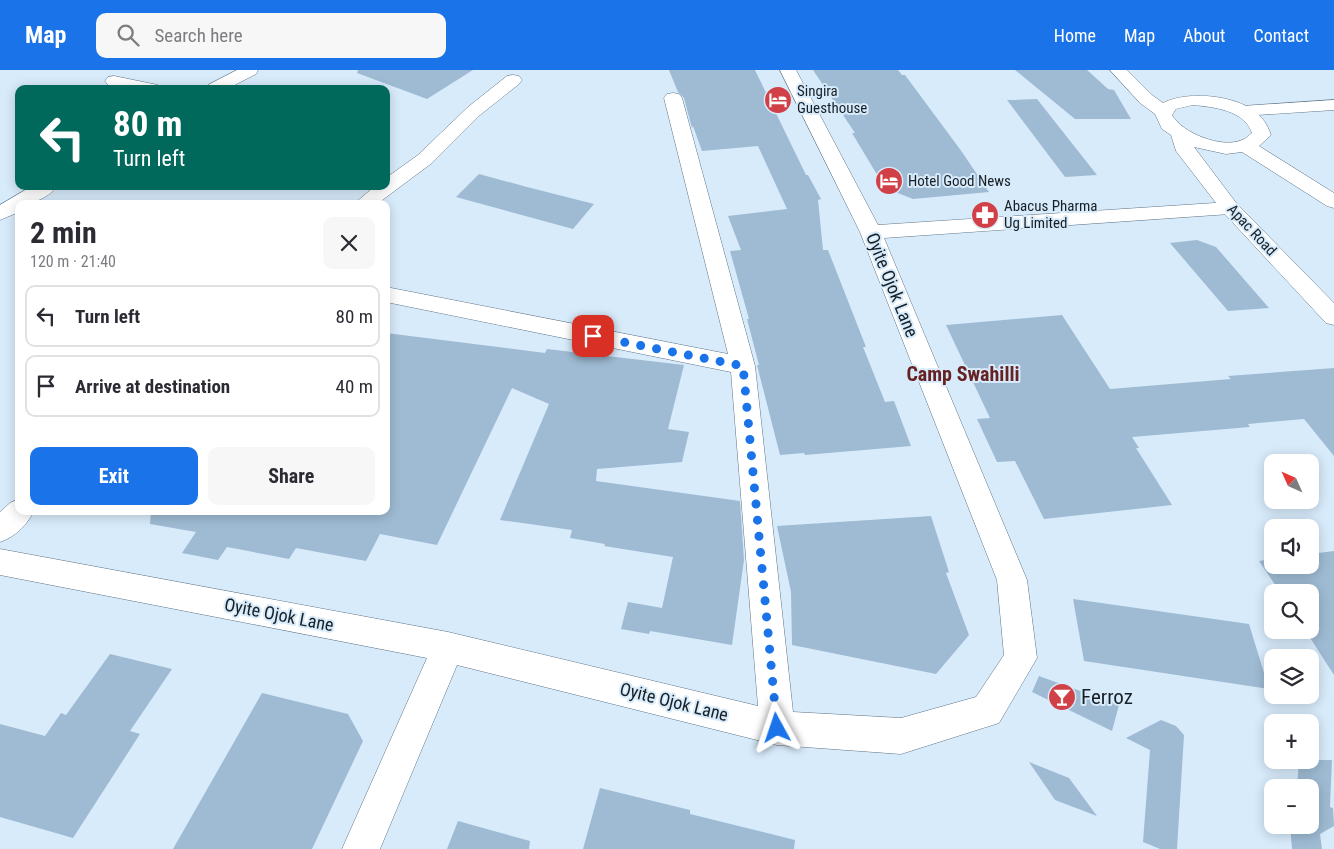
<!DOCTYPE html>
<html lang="en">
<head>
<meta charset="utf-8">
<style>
	:root { --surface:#fff; --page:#f7f7f7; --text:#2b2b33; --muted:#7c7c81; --line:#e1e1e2; --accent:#1a73e8 }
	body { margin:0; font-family:"Roboto Condensed",sans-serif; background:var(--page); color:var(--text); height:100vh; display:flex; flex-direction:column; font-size:19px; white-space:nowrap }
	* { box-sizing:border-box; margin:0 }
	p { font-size:16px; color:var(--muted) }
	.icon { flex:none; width:28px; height:28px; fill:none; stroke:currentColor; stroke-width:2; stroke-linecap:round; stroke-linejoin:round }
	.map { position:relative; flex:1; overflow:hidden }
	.drawer { position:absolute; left:15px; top:130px; width:375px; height:315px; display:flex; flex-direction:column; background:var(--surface); border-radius:10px; box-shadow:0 2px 12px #0003 }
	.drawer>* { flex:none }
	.top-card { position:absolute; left:15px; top:15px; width:375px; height:105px; border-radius:10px; box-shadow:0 2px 12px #0003; background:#00695c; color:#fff; overflow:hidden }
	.needle { width:32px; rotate:315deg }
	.buttons { position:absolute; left:1264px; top:384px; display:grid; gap:10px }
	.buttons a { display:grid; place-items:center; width:55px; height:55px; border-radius:10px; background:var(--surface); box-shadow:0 2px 12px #0003; font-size:25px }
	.pin { position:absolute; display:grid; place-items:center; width:42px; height:42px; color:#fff; margin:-21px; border-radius:10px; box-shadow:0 2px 8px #0006 }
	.me { position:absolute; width:55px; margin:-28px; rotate:355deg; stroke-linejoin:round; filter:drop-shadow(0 0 4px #0008) }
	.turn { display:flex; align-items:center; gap:18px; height:105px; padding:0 15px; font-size:22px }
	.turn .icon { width:65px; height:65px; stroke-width:2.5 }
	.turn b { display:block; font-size:35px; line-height:42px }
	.round { display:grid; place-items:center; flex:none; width:52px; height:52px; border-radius:10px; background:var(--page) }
	.headline { display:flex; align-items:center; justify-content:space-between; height:85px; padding:0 15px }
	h1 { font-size:30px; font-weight:700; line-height:38px }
	.primary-button { display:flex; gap:10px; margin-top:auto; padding:10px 15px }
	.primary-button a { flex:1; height:58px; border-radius:10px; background:var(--accent); color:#fff; font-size:20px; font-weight:700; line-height:58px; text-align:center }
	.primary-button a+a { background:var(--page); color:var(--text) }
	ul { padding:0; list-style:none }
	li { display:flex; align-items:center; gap:15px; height:62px; margin:0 10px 8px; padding:0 5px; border:2px solid var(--line); border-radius:10px }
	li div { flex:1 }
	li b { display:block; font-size:19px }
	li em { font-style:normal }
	header { display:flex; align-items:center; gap:30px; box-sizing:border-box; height:70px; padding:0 25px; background:var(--accent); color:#fff }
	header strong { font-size:24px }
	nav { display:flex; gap:28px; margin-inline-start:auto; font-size:18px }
	.search { width:350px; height:45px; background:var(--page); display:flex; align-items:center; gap:12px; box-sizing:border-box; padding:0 18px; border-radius:10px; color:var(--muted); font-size:19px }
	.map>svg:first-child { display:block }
	.building { fill:#9ebbd3 }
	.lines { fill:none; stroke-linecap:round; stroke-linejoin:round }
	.minor-casing { stroke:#5f7486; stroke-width:1 }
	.major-casing { stroke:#5f7486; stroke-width:1 }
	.minor { fill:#fff; fill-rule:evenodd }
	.major { fill:#fff; fill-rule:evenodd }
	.route { stroke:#1a73e8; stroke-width:9; stroke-dasharray:0 16.2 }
	.labels { text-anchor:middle; stroke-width:4; stroke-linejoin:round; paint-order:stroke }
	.far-poi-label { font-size:15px; fill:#172027; stroke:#d8ebfb; text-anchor:start }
	.far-street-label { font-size:15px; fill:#172027; stroke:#d8ebfb }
	.street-label { font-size:18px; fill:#172027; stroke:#d8ebfb }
	.quarter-label { font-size:20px; font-weight:bold; fill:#662122; stroke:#d8ebfb }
	.near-poi-label { font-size:21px; fill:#172027; stroke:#d8ebfb; text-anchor:start }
</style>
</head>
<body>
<header>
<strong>Map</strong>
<div class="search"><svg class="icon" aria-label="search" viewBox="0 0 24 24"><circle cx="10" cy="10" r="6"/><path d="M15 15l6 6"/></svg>Search here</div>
<nav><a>Home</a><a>Map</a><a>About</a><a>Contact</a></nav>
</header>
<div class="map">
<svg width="1334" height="779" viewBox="0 0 1334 779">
	<rect width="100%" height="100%" fill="#d8ebfb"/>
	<path class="building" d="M358,0H473L427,29L357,3Z
		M669,0H755L806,105H808L821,129L818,130L823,180H828L866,277H863L885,332L894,331L911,376L805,385L804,383L780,385L757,295H759L747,249H749L730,181L741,180L728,146L787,139L758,76L702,81L693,56L692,58L684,28L678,22Z
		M813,0H898L902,5H905L962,82L989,122L913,129L885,118L852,63H855Z
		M1015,0H1087L1108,19L1114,20L1131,49H1075Z
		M1037,29L1097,105L1065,107L1007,30Z
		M479,104L527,117L594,134L573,159L456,127Z
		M1197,170L1216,177L1269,238L1228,241L1170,173Z
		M1062,245L1110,319L1231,309L1228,306L1334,298V386L1304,349L1248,354L1250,357L1132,367L1139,378H1136L1172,435L1044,449L1015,391L997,392L977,349L990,348L946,255Z
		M386,263L545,283L547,279L684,295L668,359L689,362L682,392L597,399L596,411L740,431L744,490L732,575L650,561L649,564L621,559L628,532L662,538L673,487L604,476L605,474L570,468L572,460L500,450L549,334L512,318L437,475L380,464L366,491L296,478L289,489L227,477L218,490L182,483L196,462L150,454L151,441H386Z
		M931,446L949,502L946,503L969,565L936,604L792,575L791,522L777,456Z
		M1334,481V605L1305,560H1310V522H1280L1259,491L1272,489V495H1310V484Z
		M1073,529L1249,554L1269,619L1084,591Z
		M110,584L172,599L130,661L140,664L73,768L0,747V654L45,666L61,643L66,645Z
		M1039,606L1119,635L1112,661L1032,622Z
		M262,623L348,644L363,671L312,779H173Z
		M1161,650L1176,656L1184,665L1177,779H1160L1143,772L1150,680L1126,668Z
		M1299,690H1332L1330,737L1333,738L1334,756L1320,764L1322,779H1292L1290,755H1310V718H1297Z
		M1029,692L1069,708L1097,746L1055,730Z
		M600,718L690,740V744L795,770L794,779H583Z
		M458,751L530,771L529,779H447Z"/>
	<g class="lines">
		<g class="minor-casing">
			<path id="minor" d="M237,0H258L256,4L227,19H206L208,15Z
				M780,0H796L878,155L1230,132L1237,134L1240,138L1237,142L1230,144L884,168L1027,510L1037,588L999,653L901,684L777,675L457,595L380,779H342L427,588L0,505V479L448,562L758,636L731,302L386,232V217L728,284L664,28L667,24L673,23L679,24L682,28L755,296L793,642L901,648L976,627L1004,585L997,510L860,162Z
				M513,5L519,6L522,10L519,14L480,45L432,93L377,134H354L375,116H386V108L418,85L468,37L507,6Z
				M114,6L158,15L160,19H126L108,15L105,11L108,7Z
				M1334,30V40L1242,46L1236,45L1233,41L1236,37L1242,36Z
				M32,116H57C49,128 32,134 19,134V142L0,150V135Z
				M19,429V441H34C27,455 15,467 0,472V442L10,433Z"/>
		</g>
		<g class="major-casing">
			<path id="major" d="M1110,0H1127L1152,25L1163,33C1188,20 1239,25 1259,45C1265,51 1268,57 1271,65L1259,76L1334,123V138L1327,136L1242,82L1226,84L1194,77L1237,134L1334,233V255L1326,253L1223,142L1176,81L1171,65L1162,59L1155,44L1140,33ZM1193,35C1214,37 1244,40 1252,63C1249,65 1246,69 1242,70C1222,79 1182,63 1172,45L1176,39Z"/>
		</g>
		<use href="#minor" class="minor"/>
		<use href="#major" class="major"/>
	</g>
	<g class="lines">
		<path class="route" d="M593,266L743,296L777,658"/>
	</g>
	<defs>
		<g id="hotel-disc" transform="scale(1.4375)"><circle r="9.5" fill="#d04046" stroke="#d8ebfb"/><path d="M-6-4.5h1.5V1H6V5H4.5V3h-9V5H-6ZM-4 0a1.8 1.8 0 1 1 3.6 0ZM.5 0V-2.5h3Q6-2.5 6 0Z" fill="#fff"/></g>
		<g id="pharmacy-disc" transform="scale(1.4375)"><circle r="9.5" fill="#d04046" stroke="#d8ebfb"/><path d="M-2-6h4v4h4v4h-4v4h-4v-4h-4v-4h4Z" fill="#fff"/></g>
		<g id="bar-disc" transform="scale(1.4375)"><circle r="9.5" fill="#d04046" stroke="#d8ebfb"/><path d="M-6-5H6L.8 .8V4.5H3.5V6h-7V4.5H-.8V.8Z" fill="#fff"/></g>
	</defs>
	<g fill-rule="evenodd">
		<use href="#hotel-disc" x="778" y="30"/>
		<use href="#hotel-disc" x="889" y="111"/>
		<use href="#pharmacy-disc" x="985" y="145"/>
		<use href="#bar-disc" x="1062" y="627"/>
	</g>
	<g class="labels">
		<g class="far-poi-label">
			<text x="797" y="26">Singira<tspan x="797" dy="17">Guesthouse</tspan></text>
			<text x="908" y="116">Hotel Good News</text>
			<text x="1004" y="141">Abacus Pharma<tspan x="1004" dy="17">Ug Limited</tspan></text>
		</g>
		<g class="far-street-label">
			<text transform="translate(1252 160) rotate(47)" y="5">Apac Road</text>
		</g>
		<g class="street-label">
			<text transform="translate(892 215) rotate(68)" y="6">Oyite Ojok Lane</text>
			<text transform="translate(279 545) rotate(11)" y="6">Oyite Ojok Lane</text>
			<text transform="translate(674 632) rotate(14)" y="6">Oyite Ojok Lane</text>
		</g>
		<g class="quarter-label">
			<text x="963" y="311">Camp Swahilli</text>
		</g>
		<g class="near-poi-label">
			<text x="1081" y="634">Ferroz</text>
		</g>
	</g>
</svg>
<div class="buttons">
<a><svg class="needle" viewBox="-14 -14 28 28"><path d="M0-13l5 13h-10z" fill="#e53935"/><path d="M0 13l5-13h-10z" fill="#7c7c81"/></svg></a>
<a><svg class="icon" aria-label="sound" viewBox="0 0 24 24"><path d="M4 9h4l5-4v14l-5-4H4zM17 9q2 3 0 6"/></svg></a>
<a><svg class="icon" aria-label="search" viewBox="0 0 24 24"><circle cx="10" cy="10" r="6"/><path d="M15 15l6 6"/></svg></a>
<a><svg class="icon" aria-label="layers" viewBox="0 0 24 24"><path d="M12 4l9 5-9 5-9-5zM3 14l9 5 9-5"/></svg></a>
<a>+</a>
<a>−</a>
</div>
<div class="pin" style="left:593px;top:266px;background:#d93025"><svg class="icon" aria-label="arrive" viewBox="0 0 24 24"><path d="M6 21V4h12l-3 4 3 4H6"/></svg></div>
<svg class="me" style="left:777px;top:658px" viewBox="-20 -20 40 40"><path d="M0-17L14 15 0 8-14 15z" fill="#1a73e8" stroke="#fff" stroke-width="4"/></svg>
<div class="top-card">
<div class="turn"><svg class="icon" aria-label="left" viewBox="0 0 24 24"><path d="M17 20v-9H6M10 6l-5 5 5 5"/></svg><div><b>80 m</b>Turn left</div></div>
</div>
<section class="drawer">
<div class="headline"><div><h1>2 min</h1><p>120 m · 21:40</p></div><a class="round"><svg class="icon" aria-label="close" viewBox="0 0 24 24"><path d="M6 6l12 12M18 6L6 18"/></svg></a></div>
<ul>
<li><svg class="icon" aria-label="left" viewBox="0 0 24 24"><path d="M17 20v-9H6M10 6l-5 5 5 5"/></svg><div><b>Turn left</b></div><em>80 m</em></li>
<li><svg class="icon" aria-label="arrive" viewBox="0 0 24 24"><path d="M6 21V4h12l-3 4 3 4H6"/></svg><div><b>Arrive at destination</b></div><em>40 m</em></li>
</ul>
<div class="primary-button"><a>Exit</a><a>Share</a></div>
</section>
</div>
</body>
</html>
